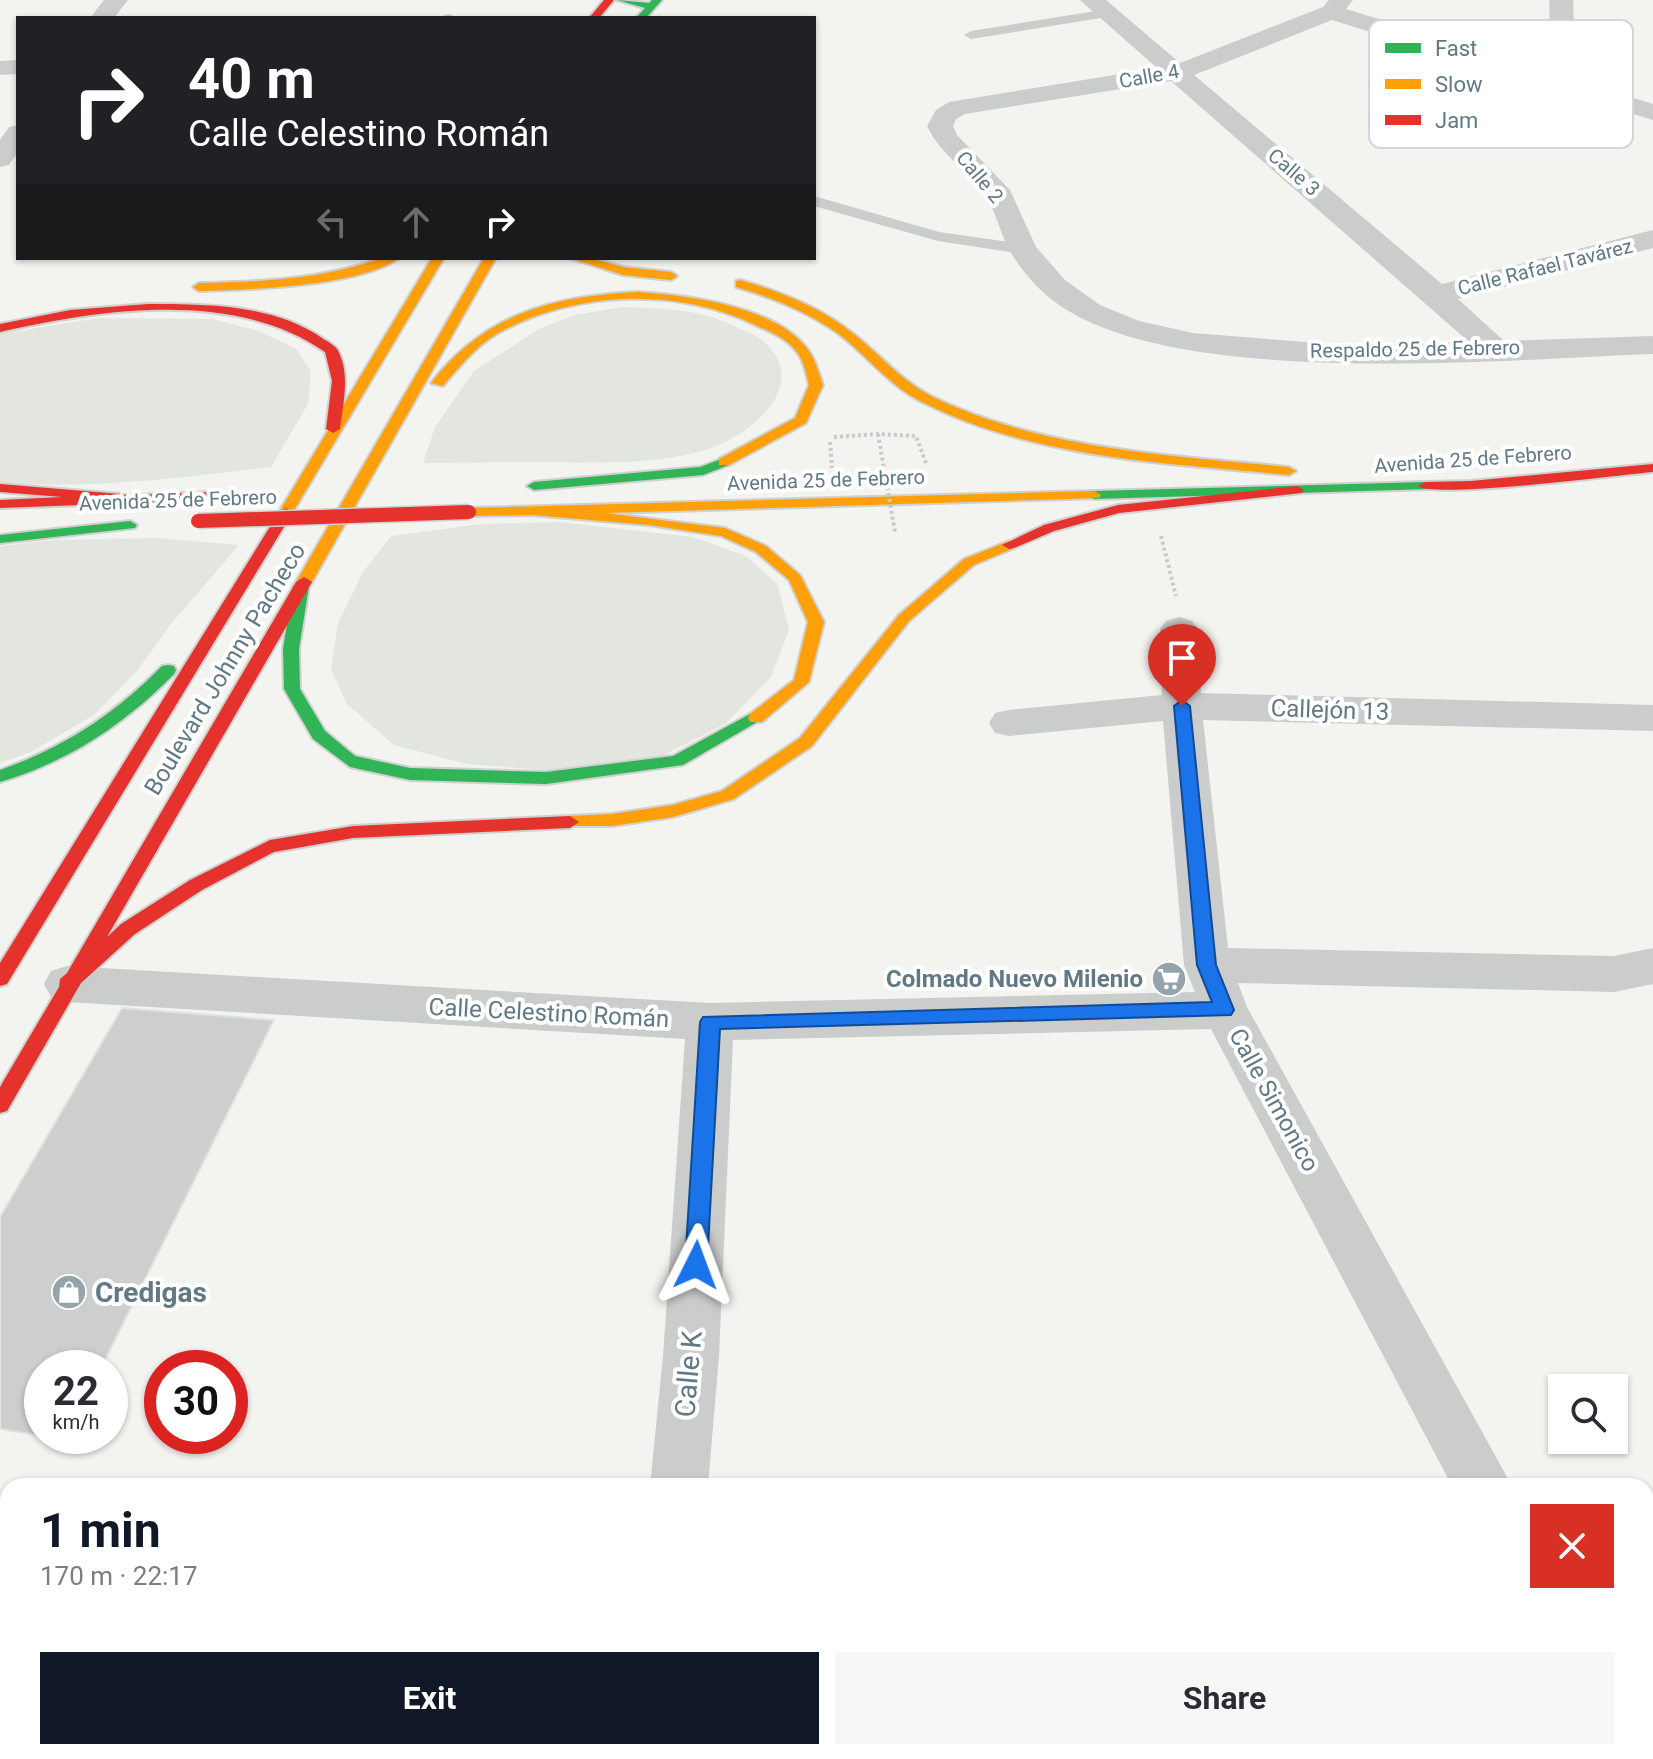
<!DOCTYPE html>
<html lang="en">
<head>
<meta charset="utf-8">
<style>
	:root { --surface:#fff; --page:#f7f7f7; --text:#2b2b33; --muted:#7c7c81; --accent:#111827 }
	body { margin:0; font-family:Roboto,sans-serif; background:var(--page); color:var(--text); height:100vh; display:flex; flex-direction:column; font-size:30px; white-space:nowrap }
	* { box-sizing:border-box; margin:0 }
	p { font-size:26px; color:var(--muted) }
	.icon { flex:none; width:44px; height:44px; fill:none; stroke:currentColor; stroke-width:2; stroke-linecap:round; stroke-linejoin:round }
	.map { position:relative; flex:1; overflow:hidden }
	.panel { position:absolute; left:0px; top:1478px; width:1654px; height:282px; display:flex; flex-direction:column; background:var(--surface); border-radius:24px 24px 0 0; box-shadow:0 2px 6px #0004 }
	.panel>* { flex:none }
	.guide { position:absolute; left:16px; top:16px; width:800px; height:244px; border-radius:0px; box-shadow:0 2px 6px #0004; background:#202124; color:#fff; overflow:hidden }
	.fabs { position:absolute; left:1548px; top:1374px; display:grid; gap:16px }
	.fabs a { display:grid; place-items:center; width:80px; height:80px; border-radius:0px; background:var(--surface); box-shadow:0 2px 6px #0004; font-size:40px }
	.speed { position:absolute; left:24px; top:1350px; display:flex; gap:16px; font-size:40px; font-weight:700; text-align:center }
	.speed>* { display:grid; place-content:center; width:104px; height:104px; border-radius:50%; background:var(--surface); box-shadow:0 2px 6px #0004; line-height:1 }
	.speed small { font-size:20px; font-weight:400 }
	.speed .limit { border:12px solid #d22; background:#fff; color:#111 }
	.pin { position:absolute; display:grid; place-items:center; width:68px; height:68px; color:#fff; margin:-82px -34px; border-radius:50% 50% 50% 0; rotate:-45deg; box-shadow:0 0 8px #0007 }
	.pin .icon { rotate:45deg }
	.me { position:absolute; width:88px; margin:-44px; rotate:3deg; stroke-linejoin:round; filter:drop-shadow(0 0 6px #0008) }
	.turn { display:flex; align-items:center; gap:28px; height:168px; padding:0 40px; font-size:36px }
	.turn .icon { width:104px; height:104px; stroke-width:2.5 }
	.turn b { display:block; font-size:56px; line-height:68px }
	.lanes { display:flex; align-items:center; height:76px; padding:0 40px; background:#0003; justify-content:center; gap:40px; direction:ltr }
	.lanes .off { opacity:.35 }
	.round { display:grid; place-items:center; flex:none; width:84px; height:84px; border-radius:0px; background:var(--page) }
	.headline { display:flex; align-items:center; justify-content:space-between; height:136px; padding:0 40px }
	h1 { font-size:48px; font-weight:700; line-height:60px; color:var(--accent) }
	.button { display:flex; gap:16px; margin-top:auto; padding:16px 40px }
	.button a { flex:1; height:92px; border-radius:0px; background:var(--accent); color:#fff; font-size:32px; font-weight:700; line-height:92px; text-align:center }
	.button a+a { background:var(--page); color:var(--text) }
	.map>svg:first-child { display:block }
	.green { fill:#e3e6de }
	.building { fill:#cdcfce; stroke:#e2e2e0; stroke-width:2 }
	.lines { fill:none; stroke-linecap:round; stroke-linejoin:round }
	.fast-casing { stroke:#cfd1d0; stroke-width:4 }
	.slow-casing { stroke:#cfd1d0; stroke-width:4 }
	.jam-casing { stroke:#cfd1d0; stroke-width:4 }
	.path { stroke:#c8cacb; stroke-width:4; stroke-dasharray:3 3; stroke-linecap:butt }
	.lane { fill:#cbcccc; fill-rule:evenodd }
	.street { fill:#cbcccc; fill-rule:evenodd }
	.fast { fill:#30b455; fill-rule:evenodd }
	.slow { fill:#ff9f0a; fill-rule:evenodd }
	.jam { fill:#e5322d; fill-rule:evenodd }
	.jam-bridge-casing { stroke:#cfd1d0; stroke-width:17; stroke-linecap:butt }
	.path-bridge { stroke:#c8cacb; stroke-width:4; stroke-dasharray:3 3; stroke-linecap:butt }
	.jam-bridge { stroke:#e5322d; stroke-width:14 }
	.route { fill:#1a73e8; stroke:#114b97; stroke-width:2 }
	.labels { text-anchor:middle; stroke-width:8; stroke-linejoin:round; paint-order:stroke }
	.far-street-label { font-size:20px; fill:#607984; stroke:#fff }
	.street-label { font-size:24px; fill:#607984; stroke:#fff }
	.poi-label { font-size:24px; font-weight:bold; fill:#607984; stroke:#fff; text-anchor:end }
	.near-poi-label { font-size:28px; font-weight:bold; fill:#607984; stroke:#fff; text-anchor:start }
	.near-street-label { font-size:28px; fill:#607984; stroke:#fff }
	.key { fill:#fff; stroke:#cfd7da; stroke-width:2 }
	.key-label { font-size:22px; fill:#607984 }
</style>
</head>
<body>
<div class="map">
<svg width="1653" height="1759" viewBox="0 0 1653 1759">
	<rect width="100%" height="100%" fill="#f3f3f0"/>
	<path class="green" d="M623,307C665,308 702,309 740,329C747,332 756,335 762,340C816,386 746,439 702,451C650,465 597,463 545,462C504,462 463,463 423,463L435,427L474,371L539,329L575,315Z
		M98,318L212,319L259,331L296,349L311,371L308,404L271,467C181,478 91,490 0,482V334Z
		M560,522L693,537L746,556L778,585L789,630L771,677L725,724L656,759L546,770L466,764L394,745L347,704L331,670L338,623L363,572L391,536L482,524Z
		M158,538L239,545L171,624L137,671L94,715L31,752L0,763V546L55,540Z"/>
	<path class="building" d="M122,1008L274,1020L101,1368H42V1436L0,1429V1217Z"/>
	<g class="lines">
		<g class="fast-casing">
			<path id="fast" d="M617,0L649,3L652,0H662L646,18H636L645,8Z
				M724,458L731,462L729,465L703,475L534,490L527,486L534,482L700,467Z
				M1425,482L1430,483V489L1094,499L1087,495L1094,491Z
				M130,521L137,525L135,528L0,543V535Z
				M301,581L309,586L299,649L300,689L325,731L355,756L410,768L546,772L673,756L750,714H762L764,718L683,765L546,784L410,780L350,767L313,739L284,689L283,649L293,586Z
				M168,665L174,666L176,670L174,674C125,724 68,762 0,782V770C63,748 115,714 162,666Z"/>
		</g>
		<g class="slow-casing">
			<path id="slow" d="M382,258H399C362,286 247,290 199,291L193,287L199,283C261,282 323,279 382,258Z
				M432,258H444L293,512L291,515H281L279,512Z
				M484,258H496L312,582L304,587L299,585L296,582Z
				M570,258H589L624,267L671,272L677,276L671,280L623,275Z
				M740,280C779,291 818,306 850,331C878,352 900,380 931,396C1042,450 1168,455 1289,467L1296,471L1289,475C1165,463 1033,459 920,401C889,385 867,356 840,335C809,312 773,298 736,287V281Z
				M638,292C687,295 772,306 805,346C815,357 818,371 823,385L806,423L729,465H719V459L795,418L809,385C806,374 804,360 796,351C786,338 769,331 755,325C679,288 581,291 506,329C480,341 461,365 443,386L431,383C485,313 554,296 638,292Z
				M1094,491L1101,495L1099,498L605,513L725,528L766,546L800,575L824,622L809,682L762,722H750L748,718L750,714L794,680L808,622L789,580L756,552L721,536L649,525L532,515L469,516L462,512L469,508Z
				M1009,541L1016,545L1014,548L974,565L909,621L812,746L734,799L673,817L612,826H564L561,822L564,818L570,816L612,814L673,805L722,791L800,738L899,615L964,559Z"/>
		</g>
		<g class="jam-casing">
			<path id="jam" d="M604,0H614L599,18H589Z
				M148,304C204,304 274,304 322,338C327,341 334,345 337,349C351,372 343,404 340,429L333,433L326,429L332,381L325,352C236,289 100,309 0,332V324L70,310Z
				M1653,464V472C1619,475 1435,499 1418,486L1425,482L1471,481Z
				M0,484L133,495L214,492L221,496L214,500L0,508V500L62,497L0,492Z
				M1297,486L1304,490L1302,493L1119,513L1054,531L1014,548L1009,549L1002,545L1044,525L1118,505Z
				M286,508L293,512L7,984L0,986V963L279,512Z
				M304,577L312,582L107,937L121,924L190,880L270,840L353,826L570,816L579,822L570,828L353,838L274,852L202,890L135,934L81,983L7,1111L0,1113V1087L59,987L60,979L67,973L296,582Z"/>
		</g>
		<path class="path" d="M834,437L878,434L916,436L927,466
			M830,442L832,468
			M1161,536L1176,596"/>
		<path class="lane" d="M1108,9L1114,13L1113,16L971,39L964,35L971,31Z
			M450,14L456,18H443L444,15Z
			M814,196L939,232L1023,244L1031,249L1023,254L938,241L814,206Z"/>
		<path class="street" d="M104,0H128L114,18H90Z
			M1080,0H1106L1180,63L1323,7L1329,0H1353L1346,9L1565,77L1550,24L1549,0H1573L1574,24L1593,85L1653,104V120L1332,20L1194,75L1442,284L1653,230V248L1458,299L1504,341L1653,336V354C1507,359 1153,393 1044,293C1031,281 1014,261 1007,245C1000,231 996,214 988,200C972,173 941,156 927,126L936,110L949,102L1157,68ZM1171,81L1469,342L1356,346L1193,333L1139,321L1100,305L1065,280L1036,247L1010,190L957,135L953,126L956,119L965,114Z
			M18,60V74L0,75V61Z
			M18,125V152L9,165L0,167V140L9,127Z
			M1179,617L1192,621L1198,629L1201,693L1653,705V731L1203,720L1228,948L1614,956L1653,948V984L1614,992L1238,983L1247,1007L1512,1486H1452L1211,1029L733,1040L719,1356L708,1486H650L663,1356L685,1039L67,1002L51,997L44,984L51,971L67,966L710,1003L1195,992L1184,965L1163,721L1009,736L995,733L989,723L995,713L1009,710L1162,695L1160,629L1166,621Z
			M1646,1532L1653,1534V1594L1646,1592Z
			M637,1752H701L702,1759H638Z
			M1032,1752H1096L1098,1759H1034Z
			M1379,1752H1444L1446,1759H1381Z"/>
		<use href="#fast" class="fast"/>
		<use href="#slow" class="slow"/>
		<use href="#jam" class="jam"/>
		<g class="jam-bridge-casing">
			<path id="jam-bridge" d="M198,521L469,512"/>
		</g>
		<path class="path-bridge" d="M878,434L895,532"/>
		<use href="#jam-bridge" class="jam-bridge"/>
	</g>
	<path class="route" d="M1182,700L1190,706L1216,965L1234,1010L1231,1015L720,1029L707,1265L704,1272L696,1275L688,1272L685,1265L700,1022L703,1017L1212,1002L1197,965L1174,706Z"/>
	<defs>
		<g id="supermarket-disc" transform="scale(1.8)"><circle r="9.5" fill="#93a4aa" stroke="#fff"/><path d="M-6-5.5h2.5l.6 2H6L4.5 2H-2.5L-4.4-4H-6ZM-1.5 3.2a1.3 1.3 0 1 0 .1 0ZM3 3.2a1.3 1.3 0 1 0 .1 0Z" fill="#fff"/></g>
		<g id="shop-disc" transform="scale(1.8)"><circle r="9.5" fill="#93a4aa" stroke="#fff"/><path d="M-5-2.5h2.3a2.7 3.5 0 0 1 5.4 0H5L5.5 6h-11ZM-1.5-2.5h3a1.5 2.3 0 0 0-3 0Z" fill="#fff"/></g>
	</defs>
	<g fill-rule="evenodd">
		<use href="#supermarket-disc" x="1169" y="979"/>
		<use href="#shop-disc" x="69" y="1292"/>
	</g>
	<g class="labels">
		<g class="far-street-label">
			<text transform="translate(1149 76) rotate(-10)" y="7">Calle 4</text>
			<text transform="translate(1294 172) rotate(41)" y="7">Calle 3</text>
			<text transform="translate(980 177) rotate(50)" y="7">Calle 2</text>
			<text transform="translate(1545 267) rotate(-14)" y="7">Calle Rafael Tavárez</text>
			<text transform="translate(1415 349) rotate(-1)" y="7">Respaldo 25 de Febrero</text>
			<text transform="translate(1473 459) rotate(-4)" y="7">Avenida 25 de Febrero</text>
			<text transform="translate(826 480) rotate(-2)" y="7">Avenida 25 de Febrero</text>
			<text transform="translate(178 500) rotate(-2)" y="7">Avenida 25 de Febrero</text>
		</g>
		<g class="street-label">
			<text transform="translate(225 669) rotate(-59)" y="8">Boulevard Johnny Pacheco</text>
			<text transform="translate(1330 710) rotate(2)" y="8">Callejón 13</text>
			<text transform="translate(549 1013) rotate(3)" y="8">Calle Celestino Román</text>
			<text transform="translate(1274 1100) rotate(61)" y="8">Calle Simonico</text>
		</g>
		<g class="poi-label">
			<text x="1143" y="987">Colmado Nuevo Milenio</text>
		</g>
		<g class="near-poi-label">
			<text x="95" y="1302">Credigas</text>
		</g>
		<g class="near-street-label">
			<text transform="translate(688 1374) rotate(-85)" y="10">Calle K</text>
		</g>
	</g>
	<rect x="1369" y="20" width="264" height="128" rx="12" class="key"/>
	<rect x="1385" y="43" width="36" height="10" fill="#30b455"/>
	<rect x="1385" y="79" width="36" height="10" fill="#ff9f0a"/>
	<rect x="1385" y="115" width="36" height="10" fill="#e5322d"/>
	<g class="key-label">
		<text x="1435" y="56">Fast</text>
		<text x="1435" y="92">Slow</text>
		<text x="1435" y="128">Jam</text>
	</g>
</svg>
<div class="fabs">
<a><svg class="icon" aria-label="search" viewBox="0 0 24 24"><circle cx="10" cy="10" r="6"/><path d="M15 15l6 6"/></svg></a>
</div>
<div class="speed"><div>22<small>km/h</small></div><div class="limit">30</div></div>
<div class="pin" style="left:1182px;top:706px;background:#d93025"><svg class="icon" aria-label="arrive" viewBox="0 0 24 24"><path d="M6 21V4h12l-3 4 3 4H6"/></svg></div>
<svg class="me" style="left:696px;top:1265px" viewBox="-20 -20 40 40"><path d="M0-17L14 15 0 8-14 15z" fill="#1a73e8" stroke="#fff" stroke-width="4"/></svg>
<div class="guide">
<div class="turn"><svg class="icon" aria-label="right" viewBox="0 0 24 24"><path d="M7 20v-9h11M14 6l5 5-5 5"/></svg><div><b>40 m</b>Calle Celestino Román</div></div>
<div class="lanes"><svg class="icon off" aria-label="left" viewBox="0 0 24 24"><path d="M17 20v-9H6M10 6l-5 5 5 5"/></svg><svg class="icon off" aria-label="ahead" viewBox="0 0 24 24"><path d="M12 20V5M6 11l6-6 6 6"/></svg><svg class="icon" aria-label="right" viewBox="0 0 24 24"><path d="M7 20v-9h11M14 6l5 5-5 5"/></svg></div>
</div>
<section class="panel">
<div class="headline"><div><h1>1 min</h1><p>170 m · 22:17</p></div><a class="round" style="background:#d93025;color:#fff"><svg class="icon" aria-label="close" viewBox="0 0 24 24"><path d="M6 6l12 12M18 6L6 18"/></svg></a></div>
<div class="button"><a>Exit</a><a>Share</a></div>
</section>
</div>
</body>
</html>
